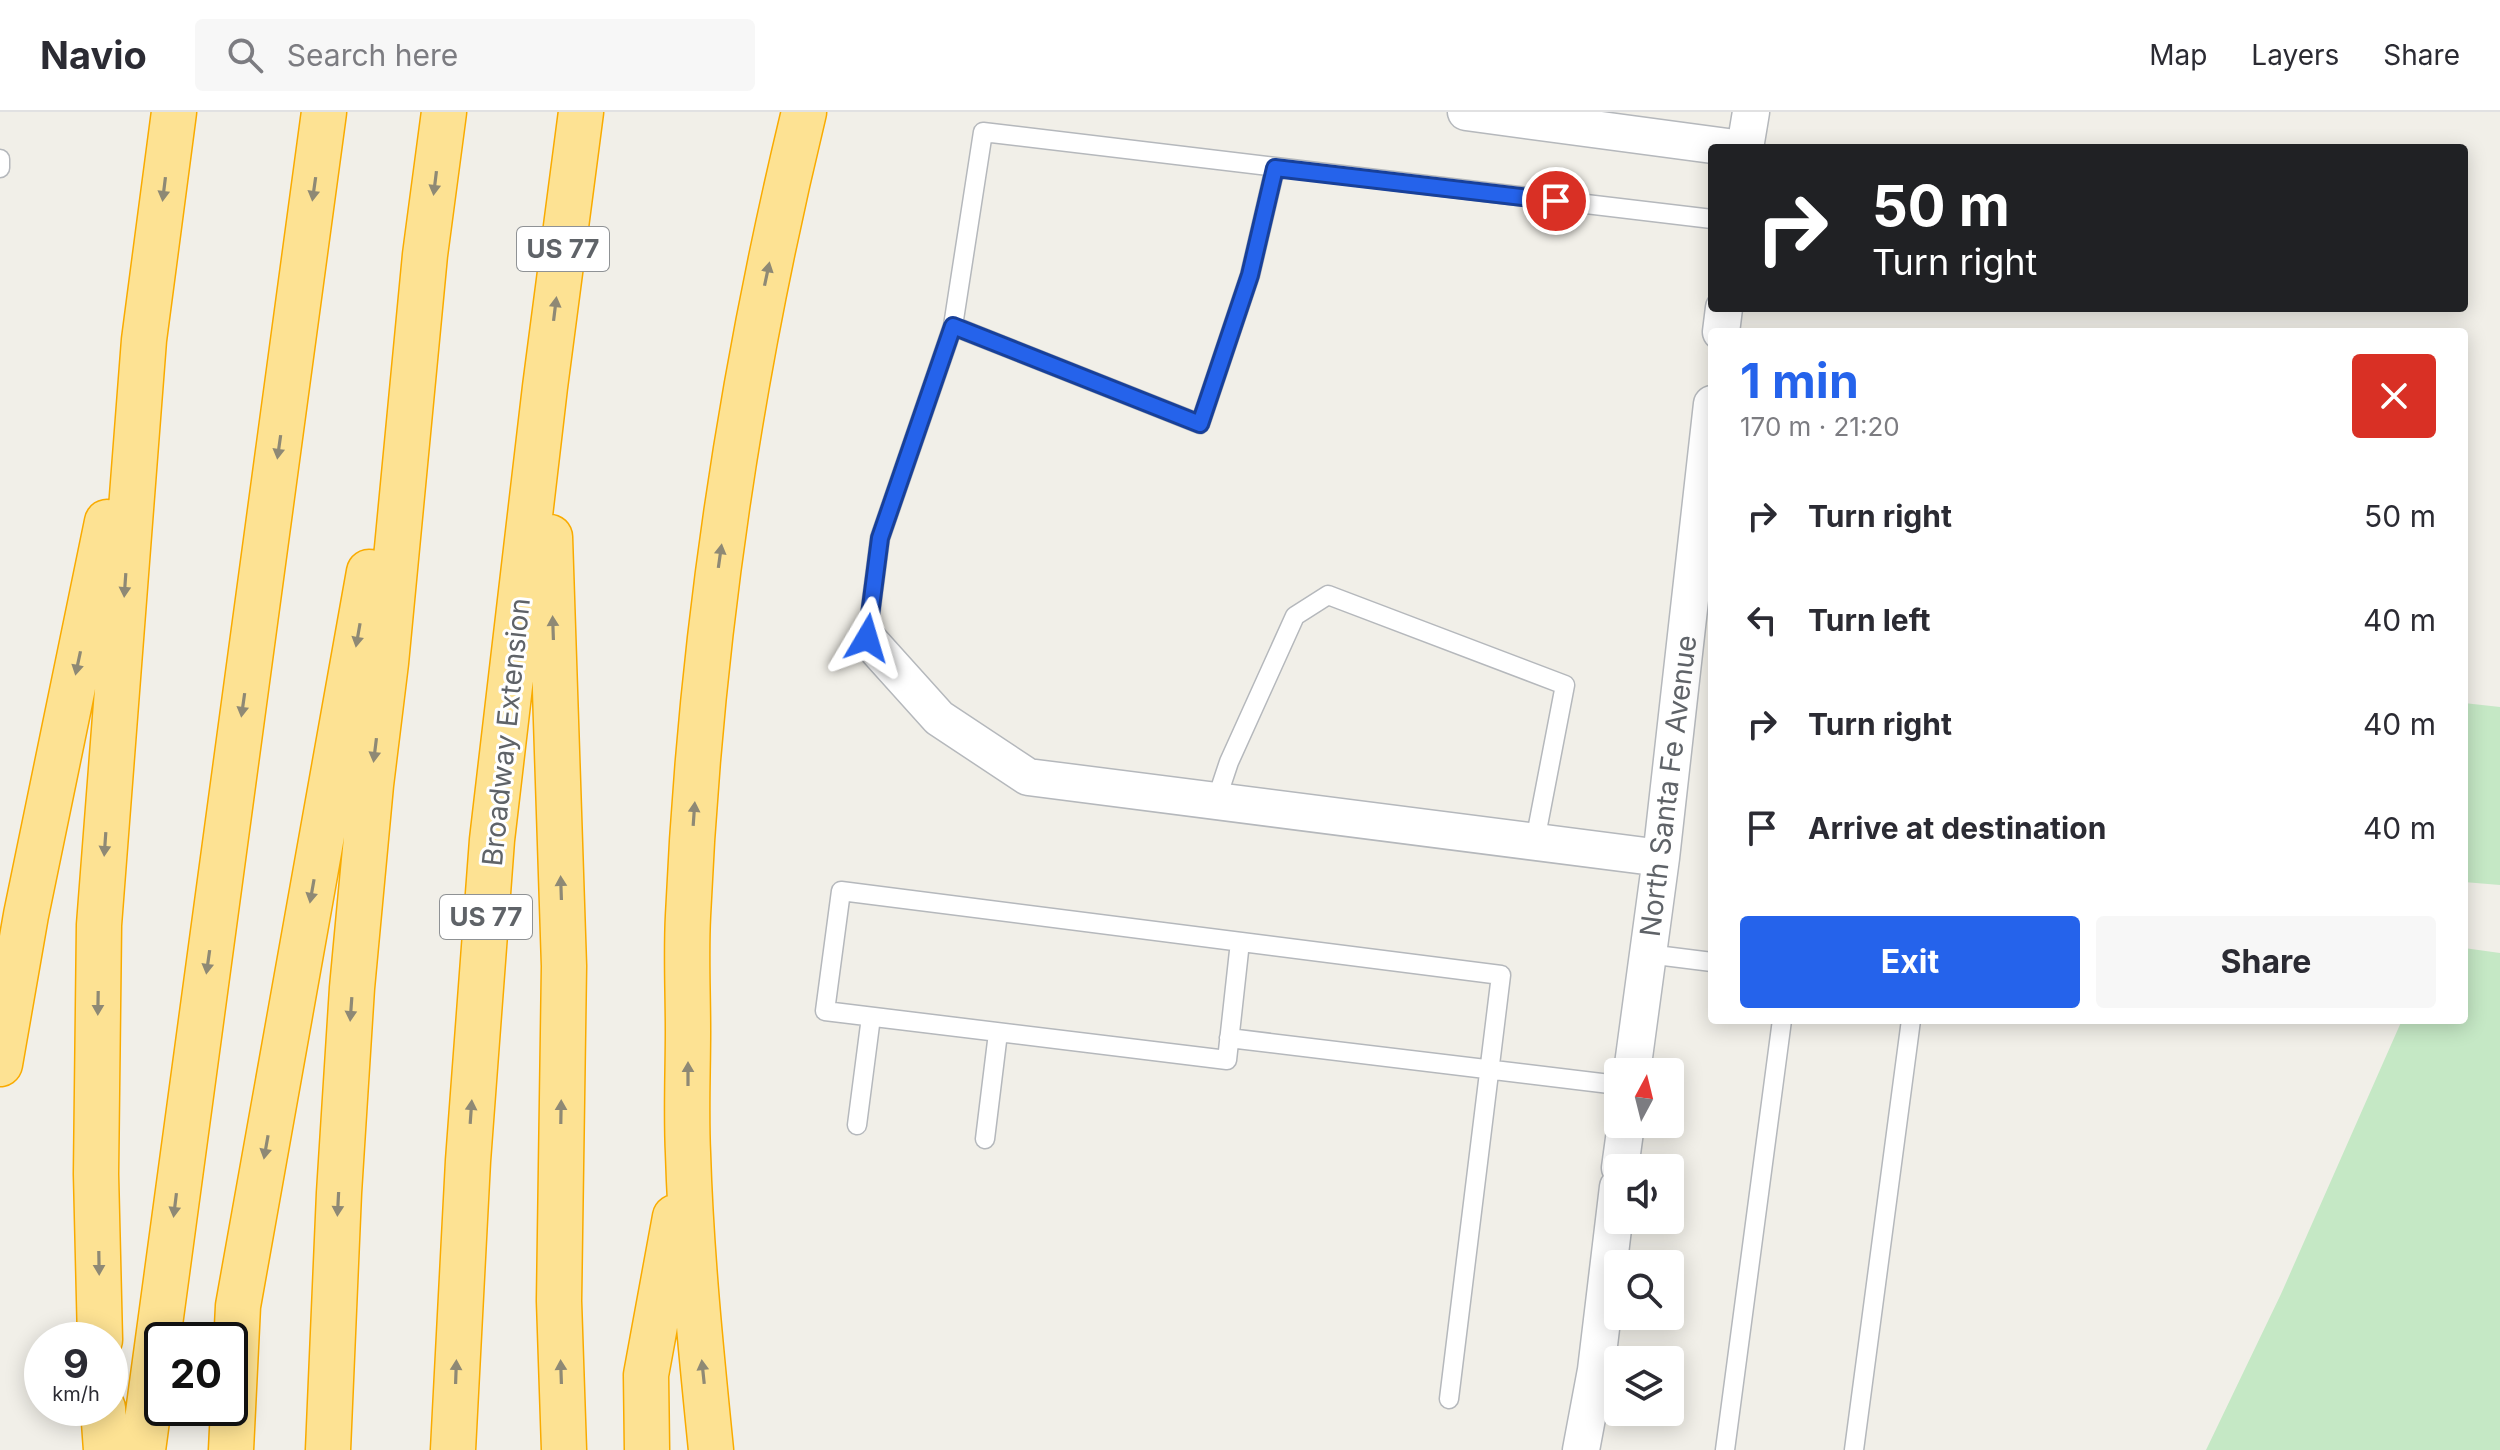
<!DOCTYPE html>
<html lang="en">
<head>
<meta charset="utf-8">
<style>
	:root { --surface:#fff; --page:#f7f7f7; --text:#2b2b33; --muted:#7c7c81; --line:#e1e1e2; --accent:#2563eb }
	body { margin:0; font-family:Inter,sans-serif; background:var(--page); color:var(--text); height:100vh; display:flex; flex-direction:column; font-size:30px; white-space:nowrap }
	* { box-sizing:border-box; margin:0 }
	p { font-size:26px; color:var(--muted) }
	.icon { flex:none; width:44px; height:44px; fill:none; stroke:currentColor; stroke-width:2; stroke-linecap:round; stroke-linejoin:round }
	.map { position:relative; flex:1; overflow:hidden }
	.side { position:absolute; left:1708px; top:216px; width:760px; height:696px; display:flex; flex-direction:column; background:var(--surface); border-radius:8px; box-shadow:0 4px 20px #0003 }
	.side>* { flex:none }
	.top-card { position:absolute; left:1708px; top:32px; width:760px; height:168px; border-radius:8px; box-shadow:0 4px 20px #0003; background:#202124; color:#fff; overflow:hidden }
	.needle { width:52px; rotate:7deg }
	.buttons { position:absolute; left:1604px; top:946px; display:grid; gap:16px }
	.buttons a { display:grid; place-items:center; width:80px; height:80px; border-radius:8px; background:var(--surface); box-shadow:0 4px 20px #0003; font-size:40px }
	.speed { position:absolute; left:24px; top:1210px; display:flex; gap:16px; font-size:40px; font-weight:700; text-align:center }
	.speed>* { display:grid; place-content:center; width:104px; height:104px; border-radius:50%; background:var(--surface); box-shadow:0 4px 20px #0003; line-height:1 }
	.speed small { font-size:20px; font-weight:400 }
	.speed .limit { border:4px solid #111; border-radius:12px; background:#fff; color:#111 }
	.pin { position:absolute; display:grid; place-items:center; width:68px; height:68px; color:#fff; margin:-34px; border:4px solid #fff; border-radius:50%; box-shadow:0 2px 8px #0007 }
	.me { position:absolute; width:88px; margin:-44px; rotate:7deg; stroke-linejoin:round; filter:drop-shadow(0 0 6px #0008) }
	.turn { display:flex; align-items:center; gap:28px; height:168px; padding:0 32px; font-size:36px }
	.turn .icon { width:104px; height:104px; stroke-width:2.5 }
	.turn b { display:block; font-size:56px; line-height:68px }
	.round { display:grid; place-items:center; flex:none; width:84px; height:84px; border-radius:8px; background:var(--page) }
	.summary { display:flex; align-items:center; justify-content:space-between; height:136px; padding:0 32px }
	h1 { font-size:48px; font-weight:700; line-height:60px; color:var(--accent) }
	.cta { display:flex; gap:16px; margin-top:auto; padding:16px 32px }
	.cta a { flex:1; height:92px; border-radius:8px; background:var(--accent); color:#fff; font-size:32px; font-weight:700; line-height:92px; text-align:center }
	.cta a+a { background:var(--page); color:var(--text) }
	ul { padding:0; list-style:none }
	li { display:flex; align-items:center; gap:24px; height:104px; padding:0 32px }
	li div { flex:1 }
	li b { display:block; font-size:30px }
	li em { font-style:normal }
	header { display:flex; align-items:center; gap:48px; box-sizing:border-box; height:112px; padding:0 40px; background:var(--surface); border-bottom:2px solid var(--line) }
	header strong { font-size:38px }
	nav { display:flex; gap:44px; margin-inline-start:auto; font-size:28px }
	.search { width:560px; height:72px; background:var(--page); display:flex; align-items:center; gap:20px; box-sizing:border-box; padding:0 28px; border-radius:8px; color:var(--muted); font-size:30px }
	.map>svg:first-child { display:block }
	.green { fill:#c5e8c5 }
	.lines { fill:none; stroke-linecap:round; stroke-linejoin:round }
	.service-casing { stroke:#b5b8bc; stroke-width:21 }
	.minor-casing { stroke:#b5b8bc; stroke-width:39 }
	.motorway-casing { stroke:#f9ab00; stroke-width:47 }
	.service { stroke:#fff; stroke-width:18 }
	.minor { stroke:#fff; stroke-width:36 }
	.motorway { stroke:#fde293; stroke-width:44 }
	.oneway { fill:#8e8975 }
	.route-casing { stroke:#184099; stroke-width:20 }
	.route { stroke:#2563eb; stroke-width:14 }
	.labels { text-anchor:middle; stroke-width:6; stroke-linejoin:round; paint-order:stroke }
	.shield { fill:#fff; stroke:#8f9295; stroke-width:2 }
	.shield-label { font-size:26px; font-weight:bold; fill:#5f6368 }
	.street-label { font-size:28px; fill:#5f6368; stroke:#fff }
</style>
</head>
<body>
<header>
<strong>Navio</strong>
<div class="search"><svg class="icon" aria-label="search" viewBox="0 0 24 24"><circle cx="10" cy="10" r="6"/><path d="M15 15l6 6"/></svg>Search here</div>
<nav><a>Map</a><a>Layers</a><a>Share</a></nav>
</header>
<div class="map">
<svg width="2500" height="1338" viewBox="0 0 2500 1338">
	<rect width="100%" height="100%" fill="#f1efe8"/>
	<path class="green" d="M2464,591L2500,595V773L2464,770Z
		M2464,836L2500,841V1338H2206L2281,1182L2402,908H2464Z"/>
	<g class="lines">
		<g class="service-casing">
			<path id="service" d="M0,47V56
				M953,214L1200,312L1250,163L1275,56
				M867,526L880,426L953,214L983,20L1712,107
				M1216,689L1229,650L1295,504L1328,483L1565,573L1535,729
				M1240,830L1227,948L825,899L841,779L1501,863L1449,1287
				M1648,842L1712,850
				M1229,926L1618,973
				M857,1013L871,905
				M985,1027L998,921
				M1725,1338L1782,908
				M1854,1338L1911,908"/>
		</g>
		<g class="minor-casing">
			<path id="minor" d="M1466,0L1735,36
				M1745,36L1751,0
				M1721,220L1724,196
				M867,526L939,606L1028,665L1661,746
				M1632,960L1661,746L1712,292
				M1620,1056L1626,1012
				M1581,1338L1596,1258L1618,1075"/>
		</g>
		<g class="motorway-casing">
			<path id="motorway" d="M550,425L564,854L559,1189L564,1338
				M0,952L26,803L107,410
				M100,1228L96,1062L99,813L144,228L174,0
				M103,1296L106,1338
				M143,1338L324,0
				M231,1338L238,1194L369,460
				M328,1338L339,1081L352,876L371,673L386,551L425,143L444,0
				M453,1338L468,1049L492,728L545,275L581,0
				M647,1338L646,1263L675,1105
				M711,1338C701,1239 691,1140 688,1041C686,1000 688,959 688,919C688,881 686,842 688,804C700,532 740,264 804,0"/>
		</g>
		<use href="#service" class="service"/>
		<use href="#minor" class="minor"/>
		<use href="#motorway" class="motorway"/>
	</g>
	<defs><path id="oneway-solid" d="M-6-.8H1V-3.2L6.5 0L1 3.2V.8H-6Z" transform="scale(2)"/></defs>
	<g class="oneway">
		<use href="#oneway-solid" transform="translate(435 71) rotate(97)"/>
		<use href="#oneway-solid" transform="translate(164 77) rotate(97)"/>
		<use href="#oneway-solid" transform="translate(314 77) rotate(98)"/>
		<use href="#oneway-solid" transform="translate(767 162) rotate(-78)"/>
		<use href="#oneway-solid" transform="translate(555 197) rotate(-83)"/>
		<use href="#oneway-solid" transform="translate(279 335) rotate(98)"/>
		<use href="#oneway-solid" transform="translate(720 444) rotate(-82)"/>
		<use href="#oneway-solid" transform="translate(125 473) rotate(94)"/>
		<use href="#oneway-solid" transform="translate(553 516) rotate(-92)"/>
		<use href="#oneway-solid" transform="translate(358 523) rotate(100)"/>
		<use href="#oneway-solid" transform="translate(78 551) rotate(102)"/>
		<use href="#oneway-solid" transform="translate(243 593) rotate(98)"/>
		<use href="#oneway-solid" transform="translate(375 638) rotate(97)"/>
		<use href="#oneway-solid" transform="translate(694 702) rotate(-86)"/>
		<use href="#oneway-solid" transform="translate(105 732) rotate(94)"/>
		<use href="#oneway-solid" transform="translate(561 776) rotate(-92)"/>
		<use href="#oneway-solid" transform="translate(312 779) rotate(100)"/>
		<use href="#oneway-solid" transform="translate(208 850) rotate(98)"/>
		<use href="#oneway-solid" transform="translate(98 891) rotate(91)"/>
		<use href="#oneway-solid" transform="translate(351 897) rotate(94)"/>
		<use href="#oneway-solid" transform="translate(688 962) rotate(-90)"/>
		<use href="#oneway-solid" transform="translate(471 1000) rotate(-86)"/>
		<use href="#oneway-solid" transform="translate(561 1000) rotate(-89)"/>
		<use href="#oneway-solid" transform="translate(266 1035) rotate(100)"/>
		<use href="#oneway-solid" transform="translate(338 1092) rotate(93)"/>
		<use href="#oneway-solid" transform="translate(175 1093) rotate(97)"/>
		<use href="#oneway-solid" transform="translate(99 1151) rotate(89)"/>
		<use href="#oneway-solid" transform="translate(456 1260) rotate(-88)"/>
		<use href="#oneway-solid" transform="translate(561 1260) rotate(-92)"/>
		<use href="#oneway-solid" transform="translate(703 1260) rotate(-96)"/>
	</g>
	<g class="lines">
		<g class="route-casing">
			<path id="route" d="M867,526L880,426L953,214L1200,312L1250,163L1275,56L1556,89"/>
		</g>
		<use href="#route" class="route"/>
	</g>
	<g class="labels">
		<g class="shield">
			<rect x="517" y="115" width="92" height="44" rx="6"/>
			<rect x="440" y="783" width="92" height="44" rx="6"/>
		</g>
		<g class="shield-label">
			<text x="563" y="146">US 77</text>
			<text x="486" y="814">US 77</text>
		</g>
		<g class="street-label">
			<text transform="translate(506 620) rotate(-84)" y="10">Broadway Extension</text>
			<text transform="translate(1668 674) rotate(-83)" y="10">North Santa Fe Avenue</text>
		</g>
	</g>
</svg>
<div class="buttons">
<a><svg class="needle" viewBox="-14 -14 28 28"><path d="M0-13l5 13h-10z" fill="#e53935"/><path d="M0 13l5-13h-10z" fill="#7c7c81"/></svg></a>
<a><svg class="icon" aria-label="sound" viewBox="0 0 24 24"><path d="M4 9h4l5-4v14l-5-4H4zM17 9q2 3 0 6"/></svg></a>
<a><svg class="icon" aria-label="search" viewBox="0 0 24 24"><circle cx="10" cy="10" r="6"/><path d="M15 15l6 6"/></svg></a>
<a><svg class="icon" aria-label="layers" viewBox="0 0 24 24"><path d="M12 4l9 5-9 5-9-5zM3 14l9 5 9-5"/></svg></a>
</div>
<div class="speed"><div>9<small>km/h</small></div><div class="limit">20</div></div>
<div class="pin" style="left:1556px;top:89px;background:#d93025"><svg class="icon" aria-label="arrive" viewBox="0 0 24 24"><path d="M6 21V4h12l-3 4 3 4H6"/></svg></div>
<svg class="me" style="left:867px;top:526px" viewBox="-20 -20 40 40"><path d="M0-17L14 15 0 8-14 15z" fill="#2563eb" stroke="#fff" stroke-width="4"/></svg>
<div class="top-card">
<div class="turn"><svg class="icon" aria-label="right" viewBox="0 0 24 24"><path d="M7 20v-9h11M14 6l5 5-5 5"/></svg><div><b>50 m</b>Turn right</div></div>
</div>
<section class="side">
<div class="summary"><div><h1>1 min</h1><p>170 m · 21:20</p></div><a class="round" style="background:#d93025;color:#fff"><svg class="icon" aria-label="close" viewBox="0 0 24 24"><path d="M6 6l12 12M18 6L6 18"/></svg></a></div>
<ul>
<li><svg class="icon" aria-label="right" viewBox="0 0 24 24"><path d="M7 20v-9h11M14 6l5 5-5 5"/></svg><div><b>Turn right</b></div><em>50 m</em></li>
<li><svg class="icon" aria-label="left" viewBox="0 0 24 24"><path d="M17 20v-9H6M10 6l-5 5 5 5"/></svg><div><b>Turn left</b></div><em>40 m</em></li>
<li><svg class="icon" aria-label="right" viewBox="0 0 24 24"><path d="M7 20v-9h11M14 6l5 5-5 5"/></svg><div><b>Turn right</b></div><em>40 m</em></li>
<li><svg class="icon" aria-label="arrive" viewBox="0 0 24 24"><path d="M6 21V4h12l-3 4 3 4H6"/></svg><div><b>Arrive at destination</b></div><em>40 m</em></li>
</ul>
<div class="cta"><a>Exit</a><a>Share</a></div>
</section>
</div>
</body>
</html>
